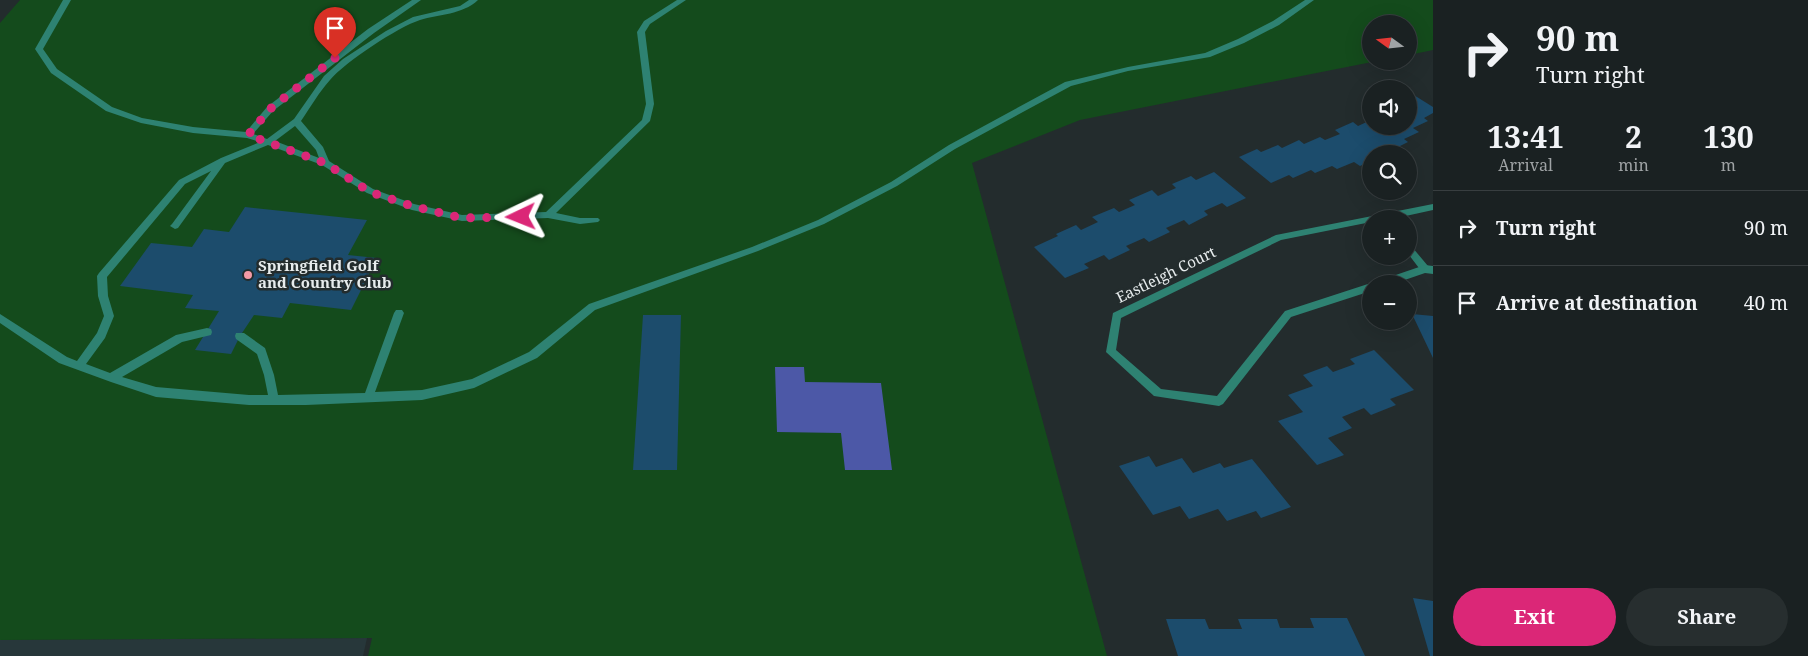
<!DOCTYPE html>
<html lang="en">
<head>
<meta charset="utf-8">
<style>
	:root { --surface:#1a2122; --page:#272e2f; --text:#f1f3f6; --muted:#9fa3a5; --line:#383e40; --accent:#db2777 }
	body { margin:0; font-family:"Noto Serif",serif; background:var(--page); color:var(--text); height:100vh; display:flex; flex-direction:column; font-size:19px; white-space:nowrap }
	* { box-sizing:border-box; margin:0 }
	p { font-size:16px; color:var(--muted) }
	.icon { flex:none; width:28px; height:28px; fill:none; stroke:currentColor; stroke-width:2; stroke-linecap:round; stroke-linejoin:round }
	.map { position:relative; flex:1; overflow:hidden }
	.sheet { display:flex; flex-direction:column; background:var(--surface); width:375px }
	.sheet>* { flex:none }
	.banner { background:#1a2122; color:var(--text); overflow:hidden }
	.needle { width:32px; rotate:285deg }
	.buttons { position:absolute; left:1362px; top:15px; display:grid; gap:10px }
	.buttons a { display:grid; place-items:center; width:55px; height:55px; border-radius:50%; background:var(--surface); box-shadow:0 5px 20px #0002,0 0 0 1px var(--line); font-size:25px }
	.pin { position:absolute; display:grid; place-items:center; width:42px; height:42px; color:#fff; margin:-51px -21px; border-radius:50% 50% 50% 0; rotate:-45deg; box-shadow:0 0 5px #0007 }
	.pin .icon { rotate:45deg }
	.me { position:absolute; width:55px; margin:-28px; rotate:268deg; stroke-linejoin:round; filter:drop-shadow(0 0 4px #0008) }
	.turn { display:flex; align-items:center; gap:18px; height:105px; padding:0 20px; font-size:22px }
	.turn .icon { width:65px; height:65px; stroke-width:2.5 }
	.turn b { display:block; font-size:35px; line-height:42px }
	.eta { display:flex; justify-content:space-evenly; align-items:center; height:85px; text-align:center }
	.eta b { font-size:30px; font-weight:700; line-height:35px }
	.primary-button { display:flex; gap:10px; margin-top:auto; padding:10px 20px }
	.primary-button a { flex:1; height:58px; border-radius:30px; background:var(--accent); color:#fff; font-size:20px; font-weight:700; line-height:58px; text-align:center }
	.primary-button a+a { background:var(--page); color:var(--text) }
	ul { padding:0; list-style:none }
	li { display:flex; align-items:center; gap:15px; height:75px; padding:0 20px; border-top:1px solid var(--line) }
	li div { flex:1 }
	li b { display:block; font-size:19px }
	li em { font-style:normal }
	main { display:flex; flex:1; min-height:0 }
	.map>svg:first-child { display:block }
	.built { fill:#27373a }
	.green { fill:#144b1c }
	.water { fill:#4c58a7 }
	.building { fill:#1c4c6c }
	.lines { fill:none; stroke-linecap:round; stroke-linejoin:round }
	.lane { fill:#2e8272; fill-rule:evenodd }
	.street { fill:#2e8272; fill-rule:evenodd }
	.route { stroke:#db2777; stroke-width:9; stroke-dasharray:0 16.2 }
	.poi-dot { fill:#f49aa6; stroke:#232c2d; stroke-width:2 }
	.labels { text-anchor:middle; stroke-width:5; stroke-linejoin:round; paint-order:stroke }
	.poi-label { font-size:15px; font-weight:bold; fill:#e7eced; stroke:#232c2d; text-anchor:start }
	.street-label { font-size:15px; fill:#e7eced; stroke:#232c2d }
</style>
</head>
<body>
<main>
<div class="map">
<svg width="1433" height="656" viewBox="0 0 1433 656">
	<rect width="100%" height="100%" fill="#232c2d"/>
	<path class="built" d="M367,638L363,656H0V640Z"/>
	<path class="green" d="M20,0H1433V50L1409,55V24H1371V61H1377L1080,120L972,163L1107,656H368L372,638L0,640V23Z"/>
	<path class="water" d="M775,367H804L805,382L881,383L892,470H845L841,433L777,432Z"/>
	<path class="building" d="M1409,92L1433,107V113L1424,118L1428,121L1413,128L1419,132L1404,139L1408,142L1392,150L1386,147L1370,154L1371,161L1360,166L1354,162L1337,169L1332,166L1315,173L1311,170L1293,178L1289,175L1271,183L1239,157L1257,149L1261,152L1278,145L1282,148L1299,140L1304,144L1320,137L1325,140L1340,134L1335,130L1353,122L1358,126L1371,120V126H1409Z
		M1214,172L1246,198L1227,207L1222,203L1204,211L1208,215L1189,225L1184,220L1166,228L1170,232L1149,242L1144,238L1126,246L1130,250L1109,260L1104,255L1084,264L1089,268L1065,278L1034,247L1058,236L1056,234L1076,225L1081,230L1098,222L1092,217L1114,208L1119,212L1135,205L1129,200L1152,190L1158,196L1176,188L1172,184L1191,176L1196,180Z
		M245,207L367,220L348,255L377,258L351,310L290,303L282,318L254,315L240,336L231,354L195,350L219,311L185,308L193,295L120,286L151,243L192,247L204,229L229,232Z
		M1412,314L1433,316V358Z
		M643,315H681L677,470H633Z
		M1374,350L1414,390L1390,399L1396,405L1371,415L1364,408L1342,417L1352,428L1328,438L1344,455L1317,465L1278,421L1303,412L1288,395L1313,386L1303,375L1327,366L1333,372L1355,364L1350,359Z
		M1149,456L1156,467L1182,458L1193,473L1220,463L1224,468L1252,459L1291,507L1261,518L1256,511L1227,521L1218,509L1189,519L1180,506L1153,515L1119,466Z
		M1413,598L1433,601V656H1430Z
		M1310,618H1347L1365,656H1178L1166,619H1205L1209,629H1242L1238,619H1277L1280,628H1314Z"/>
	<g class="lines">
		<path class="lane" d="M63,0H71L43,49L57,69L112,107L142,118L193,127L246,132L267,107L368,29L412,0H421L374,33L273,111L253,134L267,139L294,119L324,76L343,59L386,31L413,17L460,6L469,0H478C462,15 439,14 420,20C398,27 345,62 330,80C319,92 310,108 301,121L323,147L329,161L373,189L414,204L462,215L546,212L642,120L646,104L637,32L644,21L677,0H686L650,24L645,32L654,104L650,121L556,213L580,218H598L600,220L598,222L580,224L548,218L462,221L412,210L367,193L322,165L268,145L225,163L178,228L175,229L170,226L172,224L211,171L185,184L107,277L108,296L114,316L105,338L86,364L110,373L176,335L207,328L211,329L212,332L211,335L182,342L122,377L156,387L249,395H268L264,375L257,354L236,339L235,336L236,333H244L265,348L274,375L278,395L365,393L394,313L396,310H402L404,313L375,392L422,390L472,379L529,352L589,304L752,247L818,220L891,182L949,145L1065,82L1128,67L1205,53L1238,39L1273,21L1305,0H1314L1279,25L1244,43L1210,57L1128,71L1071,86L955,149L897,186L824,224L758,251L595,310L537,358L474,388L422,400L306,405H249L156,397L111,382L59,363L0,323V314L67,357L77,361L97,333L104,316L98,296L97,276L99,273L179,180L221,158L260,142L247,138L193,133L141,123L106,111L51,73L35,49ZM295,126L316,150L319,158L275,141Z
			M1409,246L1412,247L1428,266L1430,269L1428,272H1422L1409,255Z"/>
		<path class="street" d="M1433,204V210L1392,219H1371V222L1281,240L1121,318L1116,350L1161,389L1217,396L1285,311L1371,283L1373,284H1371V291L1291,317L1223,404L1219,406L1154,396L1106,352L1113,313L1276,235Z
			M1425,265L1433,266V274L1425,273L1393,284H1376L1378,281Z"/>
	</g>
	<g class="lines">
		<path class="route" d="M335,58L270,109L248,135L325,163L370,192L412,206L462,218L521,217"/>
	</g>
	<circle class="poi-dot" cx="248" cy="275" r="5"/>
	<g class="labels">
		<g class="poi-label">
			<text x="258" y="271">Springfield Golf<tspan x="258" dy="17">and Country Club</tspan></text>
		</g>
		<g class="street-label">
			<text transform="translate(1166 275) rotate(-26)" y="5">Eastleigh Court</text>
		</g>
	</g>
</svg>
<div class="buttons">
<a><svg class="needle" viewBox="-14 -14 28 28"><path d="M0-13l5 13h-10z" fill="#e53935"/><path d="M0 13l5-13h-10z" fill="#9fa3a5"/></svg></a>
<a><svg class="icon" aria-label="sound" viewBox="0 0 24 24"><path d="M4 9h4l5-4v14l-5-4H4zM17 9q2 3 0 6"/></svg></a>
<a><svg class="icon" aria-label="search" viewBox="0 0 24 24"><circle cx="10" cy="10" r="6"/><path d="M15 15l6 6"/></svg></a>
<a>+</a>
<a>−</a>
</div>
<div class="pin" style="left:335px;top:58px;background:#d93025"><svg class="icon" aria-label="arrive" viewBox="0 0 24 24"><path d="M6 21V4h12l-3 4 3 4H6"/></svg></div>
<svg class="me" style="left:521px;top:217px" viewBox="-20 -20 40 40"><path d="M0-17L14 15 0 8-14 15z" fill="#db2777" stroke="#fff" stroke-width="4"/></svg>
</div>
<section class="sheet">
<div class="banner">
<div class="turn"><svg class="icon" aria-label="right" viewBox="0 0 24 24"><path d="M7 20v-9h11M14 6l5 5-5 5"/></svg><div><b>90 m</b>Turn right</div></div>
</div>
<div class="eta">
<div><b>13:41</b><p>Arrival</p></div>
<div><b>2</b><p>min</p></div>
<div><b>130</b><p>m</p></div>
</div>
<ul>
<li><svg class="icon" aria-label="right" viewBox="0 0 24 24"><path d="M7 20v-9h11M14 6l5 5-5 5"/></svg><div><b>Turn right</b></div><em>90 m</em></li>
<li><svg class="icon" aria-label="arrive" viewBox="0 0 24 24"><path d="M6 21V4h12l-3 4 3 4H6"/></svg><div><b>Arrive at destination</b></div><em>40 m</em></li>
</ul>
<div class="primary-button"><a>Exit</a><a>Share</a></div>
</section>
</main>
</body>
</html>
